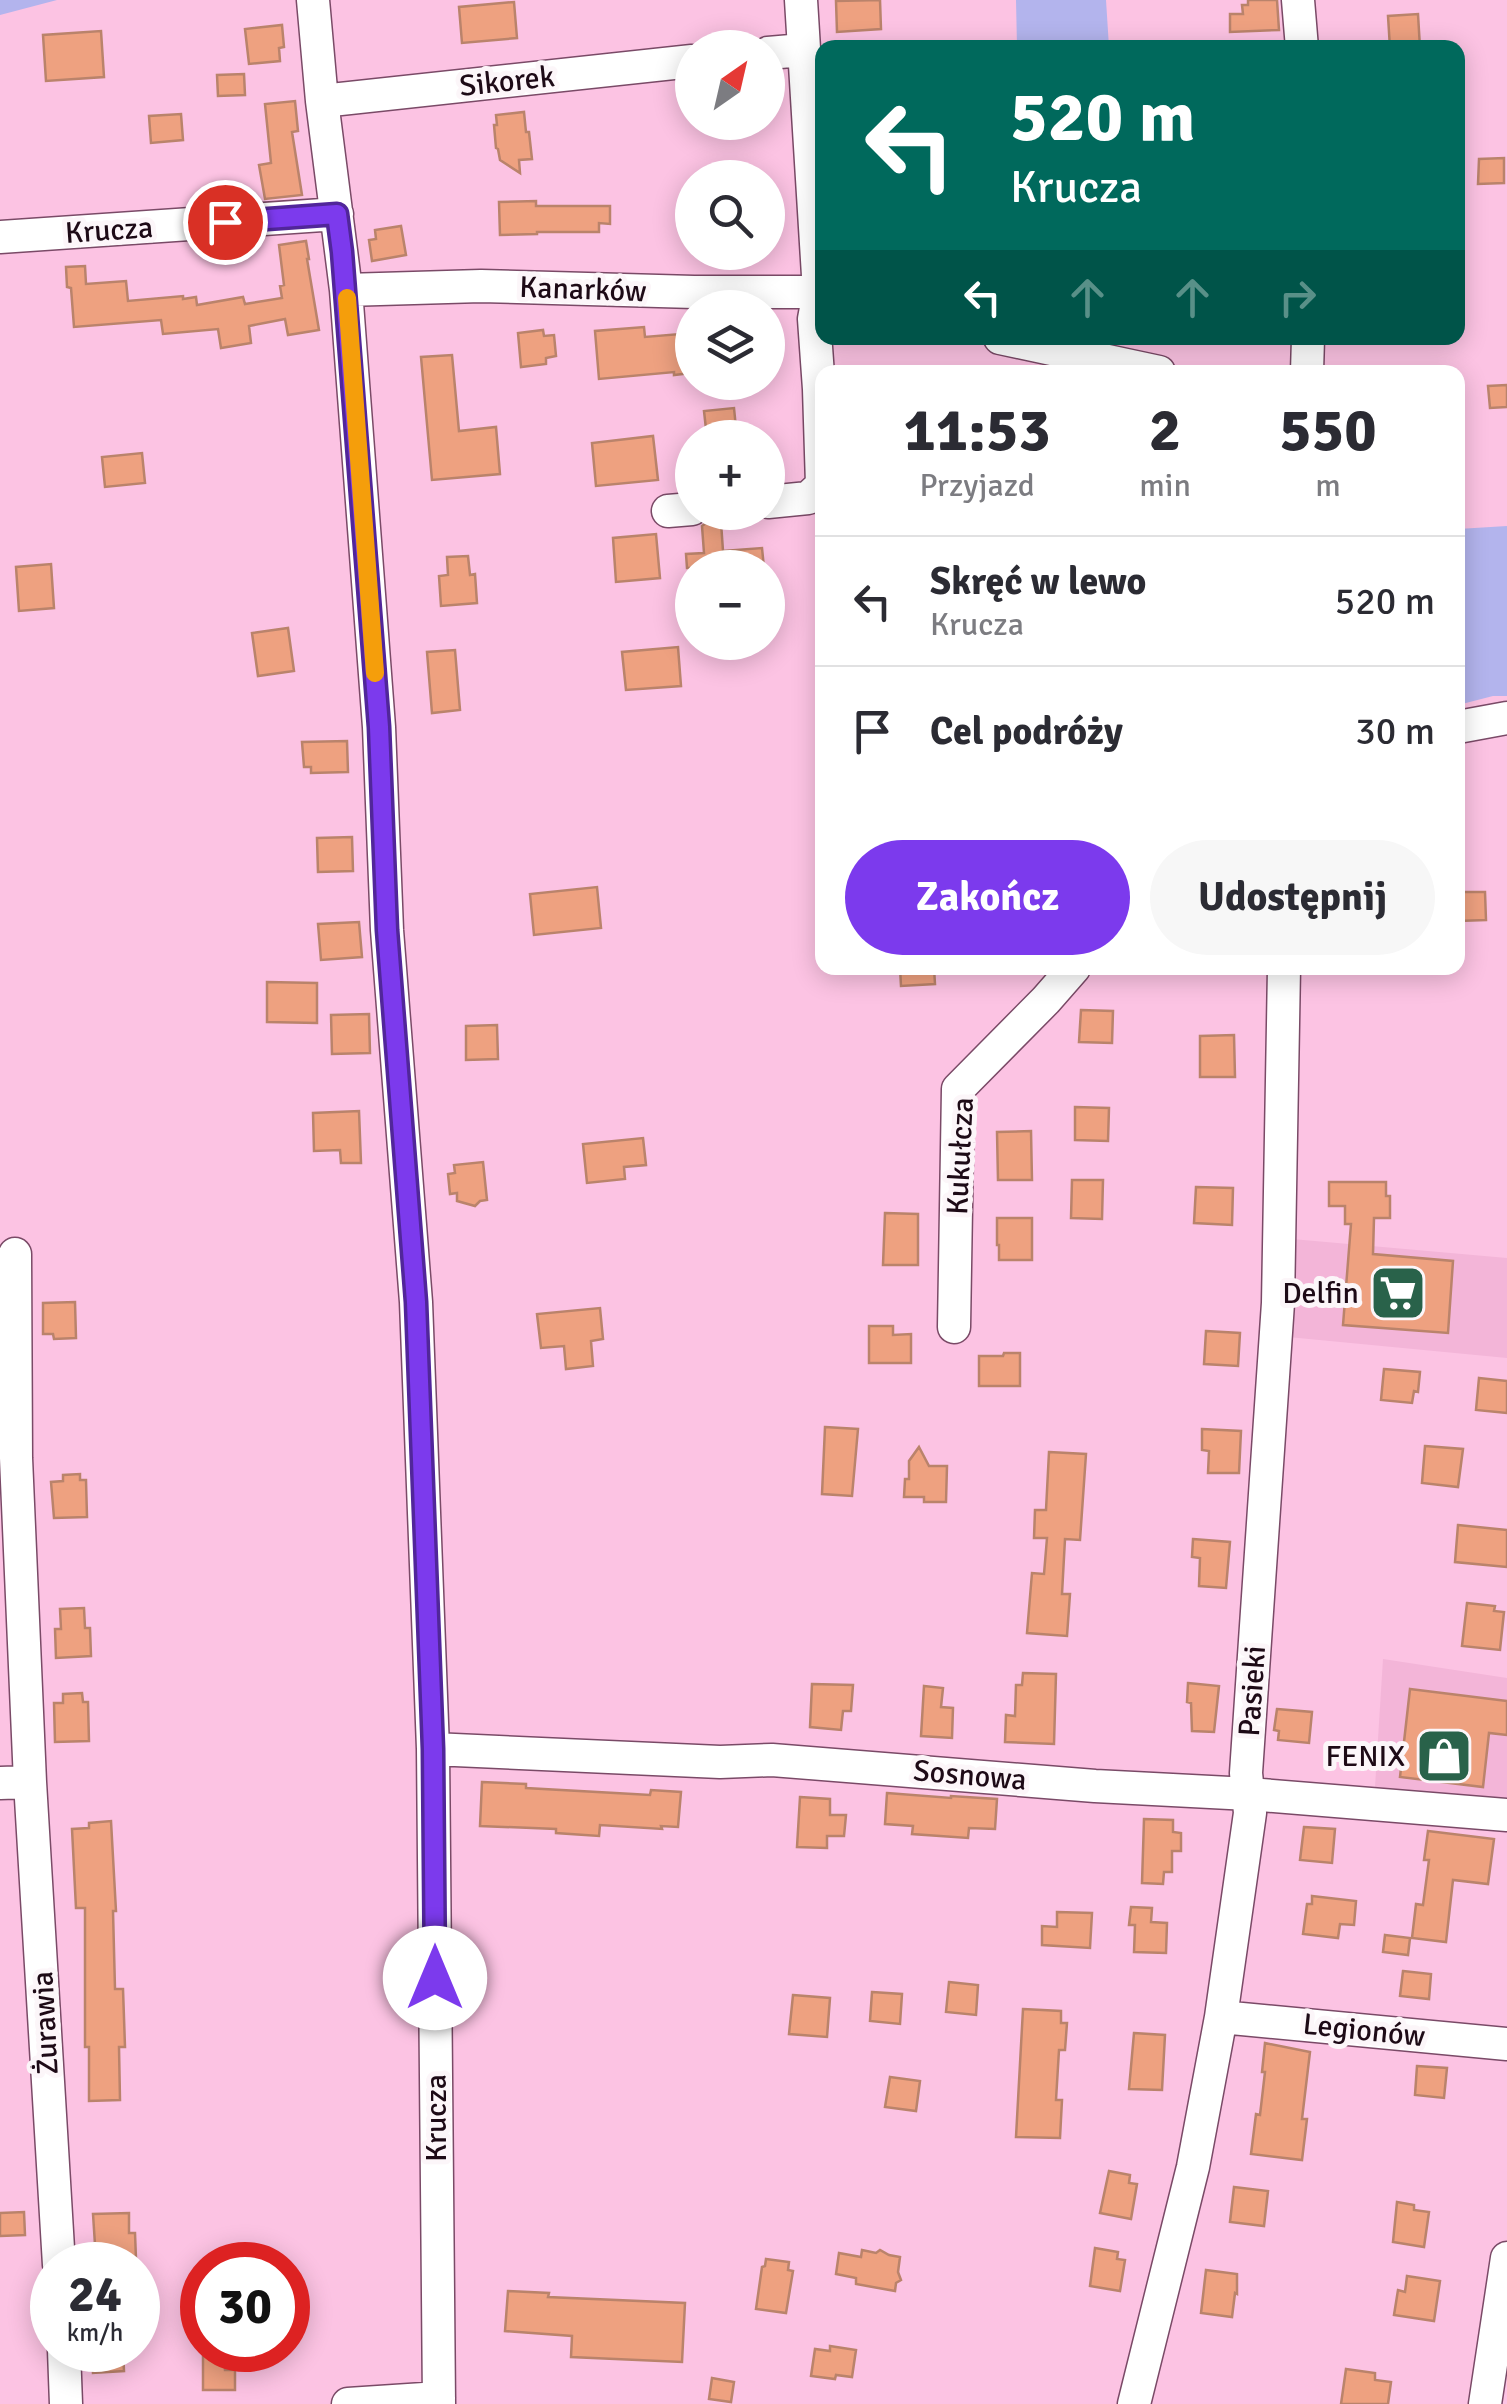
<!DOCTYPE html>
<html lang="pl">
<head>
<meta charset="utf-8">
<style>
	:root { --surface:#fff; --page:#f7f7f7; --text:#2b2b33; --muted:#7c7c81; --line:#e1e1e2; --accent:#7c3aed }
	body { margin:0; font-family:Signika,sans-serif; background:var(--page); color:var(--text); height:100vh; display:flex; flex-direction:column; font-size:38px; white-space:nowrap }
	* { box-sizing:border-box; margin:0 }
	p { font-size:32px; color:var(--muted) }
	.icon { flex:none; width:55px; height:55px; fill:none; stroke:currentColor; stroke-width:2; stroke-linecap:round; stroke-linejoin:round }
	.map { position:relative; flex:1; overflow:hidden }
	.panel { position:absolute; left:815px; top:365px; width:650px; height:610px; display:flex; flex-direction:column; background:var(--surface); border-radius:20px; box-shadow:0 5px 25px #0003 }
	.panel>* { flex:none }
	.top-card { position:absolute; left:815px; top:40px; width:650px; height:305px; border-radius:20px; box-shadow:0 5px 25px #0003; background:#00695c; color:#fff; overflow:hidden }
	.needle { width:65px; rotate:34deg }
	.controls { position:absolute; left:675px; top:30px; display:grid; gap:20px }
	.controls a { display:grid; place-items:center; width:110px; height:110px; border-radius:50%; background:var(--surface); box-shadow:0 5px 25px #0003; font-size:50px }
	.speed { position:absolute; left:30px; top:2242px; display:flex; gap:20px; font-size:50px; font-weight:700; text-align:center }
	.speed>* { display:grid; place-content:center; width:130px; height:130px; border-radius:50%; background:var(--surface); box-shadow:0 5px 25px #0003; line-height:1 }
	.speed small { font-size:25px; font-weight:400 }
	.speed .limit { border:15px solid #d22; background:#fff; color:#111 }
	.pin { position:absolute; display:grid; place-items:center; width:85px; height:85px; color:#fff; margin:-42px; border:5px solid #fff; border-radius:50%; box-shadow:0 2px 10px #0007 }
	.me { position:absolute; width:110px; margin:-55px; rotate:0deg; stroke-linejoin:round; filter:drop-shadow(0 0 8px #0008) }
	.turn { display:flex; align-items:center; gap:35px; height:210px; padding:0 30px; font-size:45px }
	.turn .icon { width:130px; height:130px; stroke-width:2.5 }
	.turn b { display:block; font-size:70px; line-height:85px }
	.lanes { display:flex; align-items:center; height:95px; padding:0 30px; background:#0003; justify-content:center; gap:50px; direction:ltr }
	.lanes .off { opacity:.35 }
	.eta { display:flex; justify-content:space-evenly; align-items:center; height:170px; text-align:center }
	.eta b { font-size:60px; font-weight:700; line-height:70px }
	.action { display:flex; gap:20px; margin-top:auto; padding:20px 30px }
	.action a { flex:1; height:115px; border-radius:60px; background:var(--accent); color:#fff; font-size:40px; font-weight:700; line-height:115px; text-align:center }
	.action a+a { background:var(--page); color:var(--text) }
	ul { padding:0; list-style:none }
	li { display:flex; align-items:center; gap:30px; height:130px; padding:0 30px; border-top:2px solid var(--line) }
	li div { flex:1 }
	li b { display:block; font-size:38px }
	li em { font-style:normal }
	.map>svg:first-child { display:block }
	.built { fill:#f3b5d8 }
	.green { fill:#b3b4ed }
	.building { fill:#eea180; stroke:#ba836b; stroke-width:2.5 }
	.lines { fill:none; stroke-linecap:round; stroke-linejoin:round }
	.minor-casing { stroke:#7a4a67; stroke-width:35 }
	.minor { stroke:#fff; stroke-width:32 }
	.route-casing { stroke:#51269a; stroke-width:25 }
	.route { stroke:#7c3aed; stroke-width:18 }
	.slow { stroke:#f59e0b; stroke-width:18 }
	.labels { text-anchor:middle; stroke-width:10; stroke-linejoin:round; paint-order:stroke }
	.street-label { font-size:30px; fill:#1d0a16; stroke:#fcf6f9 }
	.poi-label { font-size:30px; fill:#1d0a16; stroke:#fcf6f9; text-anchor:end }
</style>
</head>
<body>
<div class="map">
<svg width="1507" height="2404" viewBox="0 0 1507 2404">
	<rect width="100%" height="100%" fill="#fcc3e3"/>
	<path class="built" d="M1292,1239L1507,1258V1358L1288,1337Z
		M1383,1659L1507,1678V1801L1375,1787Z"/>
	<path class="green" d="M0,0H57L0,15Z
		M1016,0H1106L1109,47H1017Z
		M1507,526V696H1493L1458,705V529Z"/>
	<path class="building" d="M880,0L881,29L837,32L836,1Z
		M1248,0H1277L1279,30L1230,32V14H1243L1242,5H1248Z
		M514,2L517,38L462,43L459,7Z
		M1418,14L1420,48H1390L1388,16Z
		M282,25L284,47L279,48L280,61L249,64L245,29Z
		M101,31L104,77L46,81L43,35Z
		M244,74L245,95L218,96L217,75Z
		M295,101L298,131L292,132L302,195L265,199L259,165L271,163L265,104Z
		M524,112L526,132H529L532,159L519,160L520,173L500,160L498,149L496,148L494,125H497L496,115Z
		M181,114L183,140L151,143L149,116Z
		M1504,158V183L1478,184L1479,159Z
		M536,201V206H610V224L599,223V232H537V234L500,235L499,202Z
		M401,226L406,255L372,261L369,240L376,239L375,230Z
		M306,241L309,259H307L319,330L288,335L285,319L249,326L251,343L221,348L218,329L163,334L161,320L74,327L71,288L67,287L66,267L85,266L86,284L126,281L128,301L183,296V299L196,297L197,305L243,297L245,304L282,298L280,286L284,285L279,245Z
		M644,327L645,337L692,333V373L674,375V372L599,379L595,331Z
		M543,330L544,336L554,335L556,356L546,358V364L521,367L518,333Z
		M452,355L459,431L496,427L500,474L432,480L421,357Z
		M1507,385V407L1490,408L1488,386Z
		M734,408L737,438H707L704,411Z
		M653,436L658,480L596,486L592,443Z
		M142,453L145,483L105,487L102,457Z
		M721,522L723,551L762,548L764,568H687L686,554L704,553L702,526L706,523Z
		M656,534L660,578L616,582L613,538Z
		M468,556L470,575L475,574L477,603L441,606L439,576L448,575L447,557Z
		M51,564L54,608L19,611L16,567Z
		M288,628L294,671L258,676L252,633Z
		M678,647L681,686L626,690L622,652Z
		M455,650L460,710L432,713L427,652Z
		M347,741L348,772L311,773V767H304L302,742Z
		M352,837L353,871L318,872L317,838Z
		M597,887L601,928L534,935L530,894Z
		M1458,892H1485L1486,920L1458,921Z
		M359,922L362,957L321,960L318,924Z
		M900,968H934L935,984L901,986Z
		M267,982L317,983V1023L267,1022Z
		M1081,1010L1113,1011L1112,1043L1079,1042Z
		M369,1014L370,1053L332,1054L331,1015Z
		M497,1025L498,1059L466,1060V1026Z
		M1234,1035L1235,1077H1200V1036Z
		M1075,1107L1109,1108L1108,1141L1075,1140Z
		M359,1111L361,1163H341L340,1150L314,1151L313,1113Z
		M1031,1131L1032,1180H998L997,1132Z
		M643,1138L646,1165L624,1167L625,1179L587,1183L583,1144Z
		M483,1162L487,1200L480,1201L475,1206L457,1201V1193L450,1194L448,1174L455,1173L454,1165Z
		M1072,1180H1103L1102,1219L1071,1218Z
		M1329,1182H1386V1196H1390V1218H1374L1373,1254L1453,1261L1448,1333L1343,1325L1351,1224H1345V1206H1329Z
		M1196,1187L1233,1188L1232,1225L1194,1223Z
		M885,1213L918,1214V1265H883Z
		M997,1218H1032V1260H999V1245H997Z
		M75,1302L76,1338L54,1339L53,1334H43V1303Z
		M600,1308L603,1339L591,1341L593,1366L566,1369L564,1346L541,1348L537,1314Z
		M869,1326H893V1335L911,1334V1363H869Z
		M1206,1331L1240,1333L1238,1366L1204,1364Z
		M1004,1353H1020V1386H979V1356H1003Z
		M1384,1369L1420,1372L1418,1392L1414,1391L1412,1403L1381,1400Z
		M1479,1378L1507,1381V1413L1476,1410Z
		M825,1427L858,1429L852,1496L822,1494Z
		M1202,1429L1241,1431L1239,1473H1208L1209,1451L1202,1450Z
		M1425,1446L1463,1449L1458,1487L1422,1483Z
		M919,1447L929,1466H947L946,1502H924V1497H904L905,1479H909V1461Z
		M1049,1452L1086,1454L1080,1540L1065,1539L1062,1594H1070L1067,1636L1027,1633L1032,1573L1044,1574L1047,1538H1034L1035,1510H1046Z
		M80,1474V1480H86L87,1517L54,1518L51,1482L63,1481V1475Z
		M1458,1525L1507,1530V1567L1455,1562Z
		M1193,1539L1230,1542L1226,1588L1199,1586L1200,1558L1192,1557Z
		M1467,1603L1495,1606L1494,1611L1504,1612L1500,1650L1462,1646Z
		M84,1608L85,1628H90L91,1656L56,1658L55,1629H61L60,1609Z
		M1023,1673L1056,1674L1054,1744L1005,1742L1006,1715L1015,1716L1016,1685H1022Z
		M1188,1683L1219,1686L1214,1732L1192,1731L1191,1703L1187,1702Z
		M812,1684L853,1685L851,1711H843L841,1730L810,1727Z
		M924,1686L943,1688L941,1707L953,1708L952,1738L921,1736Z
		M1410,1689L1507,1701V1735L1489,1733L1483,1787L1400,1777Z
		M82,1693L83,1702H88L89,1741L55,1742L54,1703H63V1694Z
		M1277,1709L1312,1712L1309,1743L1278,1740L1279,1731L1274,1730Z
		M482,1782L526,1784V1788L633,1794L650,1795L651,1790L681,1792L678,1827L661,1826L662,1829L600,1825L599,1836L556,1833V1829L480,1826Z
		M887,1793L951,1798V1796L997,1799L995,1829L969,1828L968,1838L912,1834L913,1826L885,1824Z
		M800,1797L830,1799V1815H846L844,1836H827V1848L797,1847Z
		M1144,1819L1173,1820V1832L1181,1833V1851H1172V1872H1164L1163,1884L1142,1883Z
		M111,1821L116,1911H113L115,1989H123L125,2047H119L120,2100L89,2101V2047H85V1908H76L72,1829L89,1828V1823Z
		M1304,1827L1335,1829L1332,1863L1300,1860Z
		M1428,1831L1494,1839L1488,1884L1453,1880L1446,1942L1412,1938L1416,1904L1423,1905L1429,1860H1424Z
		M1312,1896L1356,1901L1354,1925L1340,1924L1338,1938L1303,1934L1307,1904H1312Z
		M1131,1907L1152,1908L1151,1922L1167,1923L1166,1953L1134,1952L1135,1925H1129Z
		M1057,1912L1092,1913L1090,1948L1042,1945V1926L1057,1927Z
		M1385,1935L1410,1938L1408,1955L1383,1952Z
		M1403,1971L1431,1974L1429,1999L1400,1996Z
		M949,1982L978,1985L976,2015L946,2012Z
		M872,1992L902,1994L900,2024L870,2021Z
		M793,1995L830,1998L827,2037L789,2034Z
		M1023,2009L1061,2011V2023H1067L1065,2050H1059L1056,2100H1062L1060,2138L1016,2137Z
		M1134,2033L1165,2035L1162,2090L1129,2089Z
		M1265,2043L1310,2052L1302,2119H1307L1302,2160L1251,2154L1256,2114L1260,2115L1265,2072H1262Z
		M1417,2066L1447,2068L1444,2098L1415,2095Z
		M890,2077L920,2081L916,2111L885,2107Z
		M1109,2171L1130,2175L1129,2183L1137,2184L1131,2219L1100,2213Z
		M1234,2187L1268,2191L1264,2226L1230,2222Z
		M1397,2202L1414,2205V2210L1429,2212L1424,2247L1393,2242Z
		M24,2212L25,2235L0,2236V2213Z
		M129,2213V2233H135L136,2259L96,2260L93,2214Z
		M1095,2248L1118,2252L1117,2259L1125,2260L1120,2291L1090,2286Z
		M862,2250L876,2253L880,2250L889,2255L900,2257L898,2272L901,2280L896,2283L895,2291L856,2284V2278L836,2274L839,2253L861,2257Z
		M766,2259L789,2262L788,2270L793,2271L786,2313L756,2309L762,2267L765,2266Z
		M1206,2270L1237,2274V2294L1235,2293L1232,2317L1201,2313Z
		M1407,2276L1440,2281L1434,2321L1394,2315L1398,2290L1405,2292Z
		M508,2291L549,2293L548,2297L685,2303L682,2362L571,2357L572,2336L505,2331Z
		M830,2346L856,2350L852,2377L836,2375L835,2379L811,2376L815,2349L830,2351Z
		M92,2350H123L124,2371L93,2373Z
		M203,2350H224L225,2370H235V2390H203Z
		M1346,2369L1375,2373V2380L1391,2382L1388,2404H1341Z
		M712,2378L734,2382L731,2402L709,2399Z"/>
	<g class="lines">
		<g class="minor-casing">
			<path id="minor" d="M313,0L322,101L346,290L379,727L387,930L416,1302L433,1749L439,2404
				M1298,0L1302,48
				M768,53L803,50
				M322,101L692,61
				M0,237L337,214
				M346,290L481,286L694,292H822
				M1000,338L1159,372
				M1307,372L1308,338
				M768,502L808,498L822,485L819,389L814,319L819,292L801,0
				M668,511L692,509
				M1458,727L1507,718
				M15,1254L16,1458L30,1782L59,2265
				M954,1327L958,1089L1046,1000L1074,968
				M433,1749L720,1762L772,1760L1095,1786L1249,1794L1507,1815
				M0,1783L30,1782
				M1221,2017L1507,2044
				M64,2350L66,2404
				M348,2404L439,2398
				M1134,2404L1193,2167L1221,2017L1250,1813L1246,1773L1278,1303L1284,968
				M1485,2404L1507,2258"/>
		</g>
		<use href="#minor" class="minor"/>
	</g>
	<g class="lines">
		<g class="route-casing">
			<path id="route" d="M225,222L337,214L342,252L379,727L387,930L416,1302L433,1749L435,1978"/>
		</g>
		<use href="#route" class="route"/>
		<path class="slow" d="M347,298L375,673"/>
	</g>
	<defs>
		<g id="supermarket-square" transform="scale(2.875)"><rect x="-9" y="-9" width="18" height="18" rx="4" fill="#29624a" stroke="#fcf6f9"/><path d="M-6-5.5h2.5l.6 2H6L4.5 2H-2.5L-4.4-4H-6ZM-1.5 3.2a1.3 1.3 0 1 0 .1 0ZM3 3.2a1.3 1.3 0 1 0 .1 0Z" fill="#fff"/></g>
		<g id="shop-square" transform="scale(2.875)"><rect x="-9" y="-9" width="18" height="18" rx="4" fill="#29624a" stroke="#fcf6f9"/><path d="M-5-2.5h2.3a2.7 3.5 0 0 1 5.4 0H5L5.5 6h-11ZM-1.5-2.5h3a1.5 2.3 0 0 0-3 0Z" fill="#fff"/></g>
	</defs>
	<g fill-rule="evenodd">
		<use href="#supermarket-square" x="1398" y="1293"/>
		<use href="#shop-square" x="1444" y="1756"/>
	</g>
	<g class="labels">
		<g class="street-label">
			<text transform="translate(507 81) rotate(-6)" y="10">Sikorek</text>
			<text transform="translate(109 230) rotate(-4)" y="10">Krucza</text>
			<text transform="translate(583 289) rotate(2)" y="10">Kanarków</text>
			<text transform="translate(960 1156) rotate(-87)" y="10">Kukułcza</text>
			<text transform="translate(1252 1691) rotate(-86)" y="10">Pasieki</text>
			<text transform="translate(970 1775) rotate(5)" y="10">Sosnowa</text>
			<text transform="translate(45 2023) rotate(-93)" y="10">Żurawia</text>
			<text transform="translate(1364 2030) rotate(6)" y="10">Legionów</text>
			<text transform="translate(436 2118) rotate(-90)" y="10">Krucza</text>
		</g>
		<g class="poi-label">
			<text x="1359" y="1303">Delfin</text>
			<text x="1405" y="1766">FENIX</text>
		</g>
	</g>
</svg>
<div class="controls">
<a><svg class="needle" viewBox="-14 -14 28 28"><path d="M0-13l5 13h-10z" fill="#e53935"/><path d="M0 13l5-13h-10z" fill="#7c7c81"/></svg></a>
<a><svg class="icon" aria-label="search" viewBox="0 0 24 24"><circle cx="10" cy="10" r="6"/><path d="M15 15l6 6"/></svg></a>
<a><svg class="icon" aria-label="layers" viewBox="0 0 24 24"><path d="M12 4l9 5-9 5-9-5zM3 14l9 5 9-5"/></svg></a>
<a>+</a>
<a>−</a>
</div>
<div class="speed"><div>24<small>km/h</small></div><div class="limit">30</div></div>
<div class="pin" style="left:225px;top:222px;background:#d93025"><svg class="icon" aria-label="arrive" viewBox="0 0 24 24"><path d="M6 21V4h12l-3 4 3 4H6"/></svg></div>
<svg class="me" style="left:435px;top:1978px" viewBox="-20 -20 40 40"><circle r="19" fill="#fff"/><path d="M0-13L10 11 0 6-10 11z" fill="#7c3aed"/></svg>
<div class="top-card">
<div class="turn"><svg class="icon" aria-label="left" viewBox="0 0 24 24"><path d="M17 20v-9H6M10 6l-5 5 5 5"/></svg><div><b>520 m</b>Krucza</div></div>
<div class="lanes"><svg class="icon" aria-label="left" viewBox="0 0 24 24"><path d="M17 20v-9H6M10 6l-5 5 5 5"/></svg><svg class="icon off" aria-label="ahead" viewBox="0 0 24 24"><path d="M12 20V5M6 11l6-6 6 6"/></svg><svg class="icon off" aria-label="ahead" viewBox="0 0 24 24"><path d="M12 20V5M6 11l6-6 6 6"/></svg><svg class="icon off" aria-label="right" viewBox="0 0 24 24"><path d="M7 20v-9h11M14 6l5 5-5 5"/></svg></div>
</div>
<section class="panel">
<div class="eta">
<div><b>11:53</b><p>Przyjazd</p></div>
<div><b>2</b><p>min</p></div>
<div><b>550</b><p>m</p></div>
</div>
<ul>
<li><svg class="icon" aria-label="left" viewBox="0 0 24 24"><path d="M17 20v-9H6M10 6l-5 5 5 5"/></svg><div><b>Skręć w lewo</b><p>Krucza</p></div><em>520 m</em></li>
<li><svg class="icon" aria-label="arrive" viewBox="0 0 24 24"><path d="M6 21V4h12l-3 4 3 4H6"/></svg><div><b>Cel podróży</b></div><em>30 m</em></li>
</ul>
<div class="action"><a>Zakończ</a><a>Udostępnij</a></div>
</section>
</div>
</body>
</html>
